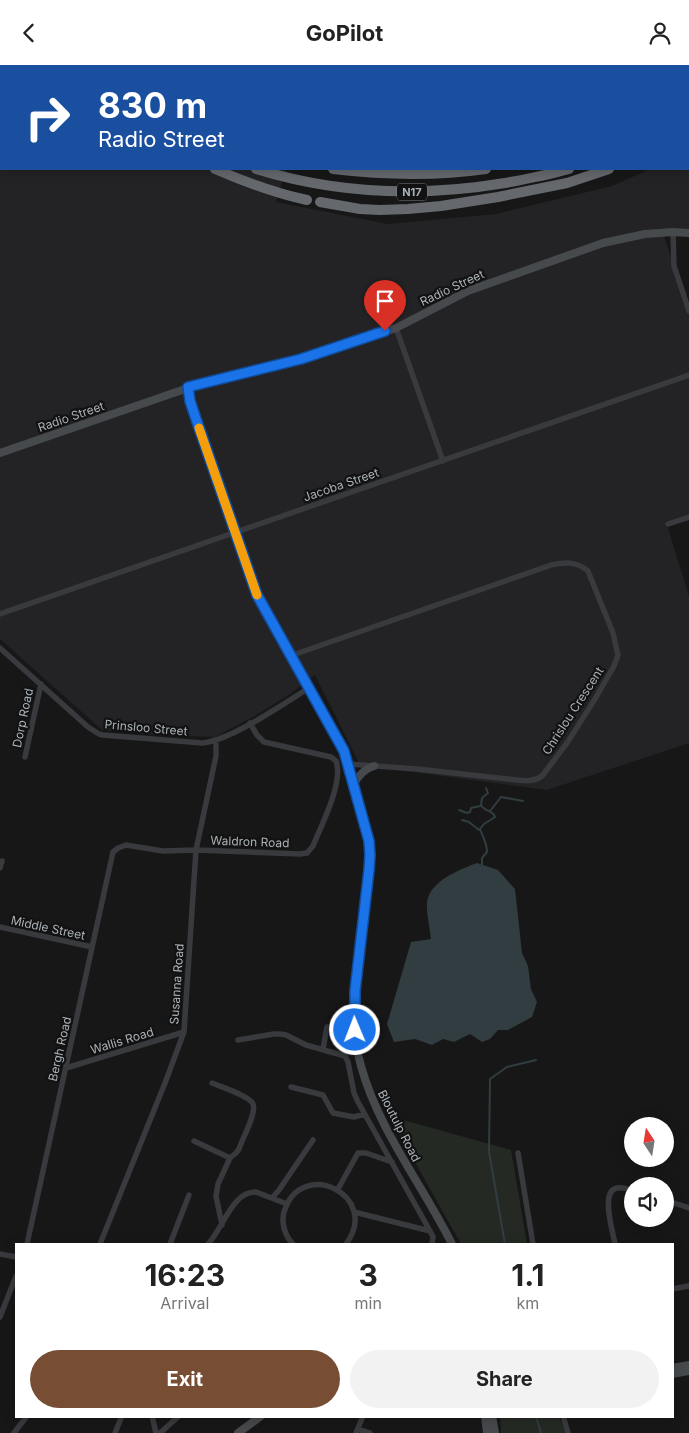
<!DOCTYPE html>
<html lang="en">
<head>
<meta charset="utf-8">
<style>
	:root { --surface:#fff; --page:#f2f2f2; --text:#222; --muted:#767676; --accent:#774e33 }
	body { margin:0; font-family:Inter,sans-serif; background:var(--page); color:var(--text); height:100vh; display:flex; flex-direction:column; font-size:19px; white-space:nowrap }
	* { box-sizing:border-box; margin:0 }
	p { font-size:16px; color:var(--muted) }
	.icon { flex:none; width:28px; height:28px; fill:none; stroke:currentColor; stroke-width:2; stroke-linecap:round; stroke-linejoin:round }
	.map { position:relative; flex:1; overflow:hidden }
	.sheet { position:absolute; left:15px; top:1178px; width:659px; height:175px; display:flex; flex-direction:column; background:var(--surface); border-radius:0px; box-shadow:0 2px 12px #0003 }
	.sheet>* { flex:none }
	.hud { position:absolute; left:0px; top:0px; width:690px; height:105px; box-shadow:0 2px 12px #0003; background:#1a4fa0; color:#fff; overflow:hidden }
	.needle { width:32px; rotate:348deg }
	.fabs { position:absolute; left:624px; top:1052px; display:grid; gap:10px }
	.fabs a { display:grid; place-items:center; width:50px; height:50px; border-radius:50%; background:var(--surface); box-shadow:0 2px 12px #0003; font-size:25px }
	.pin { position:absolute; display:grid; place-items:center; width:42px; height:42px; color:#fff; margin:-51px -21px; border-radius:50% 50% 50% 0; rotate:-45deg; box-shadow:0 0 5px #0007 }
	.pin .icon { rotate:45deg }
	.me { position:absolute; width:55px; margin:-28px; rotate:359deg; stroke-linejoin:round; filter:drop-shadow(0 0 4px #0008) }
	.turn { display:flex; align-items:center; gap:18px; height:105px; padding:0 15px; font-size:22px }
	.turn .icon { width:65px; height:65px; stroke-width:2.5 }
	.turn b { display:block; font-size:35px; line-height:42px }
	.eta { display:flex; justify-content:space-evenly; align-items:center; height:85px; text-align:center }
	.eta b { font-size:30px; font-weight:700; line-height:35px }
	.button { display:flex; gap:10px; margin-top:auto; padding:10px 15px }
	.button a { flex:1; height:58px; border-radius:30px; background:var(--accent); color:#fff; font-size:20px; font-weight:700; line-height:58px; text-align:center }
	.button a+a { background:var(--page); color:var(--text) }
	header { display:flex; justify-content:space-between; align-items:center; height:65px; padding:0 15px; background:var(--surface); font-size:22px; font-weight:700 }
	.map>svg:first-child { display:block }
	.built { fill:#232325 }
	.green { fill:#242a23 }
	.water { fill:#313d40 }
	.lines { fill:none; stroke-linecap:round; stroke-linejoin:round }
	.stream { stroke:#313d40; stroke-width:2 }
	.street { stroke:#383a3d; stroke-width:5.5 }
	.secondary { stroke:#464a4d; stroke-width:8 }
	.highway { stroke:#65696e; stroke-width:10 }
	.route-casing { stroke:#114b97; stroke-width:12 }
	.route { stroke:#1a73e8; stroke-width:9 }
	.slow { stroke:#f59e0b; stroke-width:9 }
	.labels { text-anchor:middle; stroke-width:4.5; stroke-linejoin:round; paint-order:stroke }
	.shield { fill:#121213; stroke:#7c8286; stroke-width:1 }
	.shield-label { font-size:11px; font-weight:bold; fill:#aab2b7 }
	.street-label { font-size:12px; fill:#aab2b7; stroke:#121213 }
</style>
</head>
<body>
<header><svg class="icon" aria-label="back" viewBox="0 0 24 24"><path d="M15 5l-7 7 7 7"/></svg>GoPilot<svg class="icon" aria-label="person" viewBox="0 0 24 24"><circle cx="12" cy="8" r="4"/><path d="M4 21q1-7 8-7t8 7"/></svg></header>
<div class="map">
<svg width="689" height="1368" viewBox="0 0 689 1368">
	<rect width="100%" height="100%" fill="#171718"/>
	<path class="built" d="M0,0H319L318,1H1V104H286L276,137L388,159L496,149L612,121L650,104H689V86V164L664,171L689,246V449L666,457L689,531V678L547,725L360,700L315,610L287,631L251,653L215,672L155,670L102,665L0,574Z"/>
	<path class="green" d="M389,1051L511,1085L527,1179H461Z
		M500,1351H559L565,1368H501Z"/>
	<path class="water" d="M477,798L498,805L515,824L522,888L528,901L531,924L537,937L532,952L508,965H498L490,974L482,977L470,969L454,977L443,974L432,980L415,974L394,977L387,959L411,877L431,874C430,864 426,847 427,838C429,816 459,805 477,798Z"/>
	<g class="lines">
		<path class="stream" d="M459,745L467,748L470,747L471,743L480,741
			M490,746L501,732L523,736
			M462,755L469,757L479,765
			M482,800V793L487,787C487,778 483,773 480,764L484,759L495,752C493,745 485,747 481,740L482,733L488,728L486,723
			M505,1179L489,1087L490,1014L507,1002L536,995
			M536,1351L541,1368"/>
		<path class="street" d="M673,167L674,201L689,246
			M396,263L443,396
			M668,459L689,452
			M0,549L689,310
			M0,583L88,662L99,669L103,670L202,678C230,676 283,639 309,623
			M290,591L551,500C565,497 576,496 588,506L613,568L618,590L614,601L595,634L567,678L542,711C534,717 526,716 516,715L417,704L348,699
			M25,692L41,619
			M0,803L2,796
			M0,862L92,882
			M238,975L274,969H280L286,970L306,980L345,991L348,997L354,1028L358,1037L430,1166L433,1172L432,1179
			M323,984L327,962
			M66,1003L184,967
			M212,1018C221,1022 250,1031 253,1039C257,1048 242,1074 239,1084L236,1088L230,1093L218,1119L216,1131L222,1160
			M291,1022L323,1030L333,1048L354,1052L364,1049
			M194,1076L230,1093
			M518,1088L533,1179
			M338,1124L358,1088H366L392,1097
			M272,1133L279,1125L313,1075
			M665,1135L689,1143
			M354,1147L430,1166
			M27,1179L113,787L118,783L126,780L163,786L196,785L300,789L307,788L313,781C321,761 344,717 336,696L331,692L264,677L257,670L250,658
			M100,1179L165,1018L184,967L196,785L216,691V676
			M170,1179L189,1130
			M208,1179C223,1164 232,1126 256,1127L287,1139
			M293,1179C285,1171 281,1158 284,1147C301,1091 382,1131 346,1179
			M615,1179C613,1167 600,1126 617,1123C622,1122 628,1124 632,1125
			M0,1189L16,1192
			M672,1224L689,1221
			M0,1252L16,1211
			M152,1351L156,1368
			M563,1351L568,1368
			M358,1364L370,1368
			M14,1368L27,1351
			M115,1368L122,1351
			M160,1368L179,1351
			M356,1368L363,1351"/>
		<path class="secondary" d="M188,323L190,336L257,529L290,591L341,680L348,699L365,760L370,789L369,805L354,940C354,960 355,981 361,1001C379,1066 422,1119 452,1179
			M0,388L188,323L301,294L396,263L468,226L603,178L645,169L673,167L689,168
			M354,719C358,711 364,704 374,701
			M672,1303L689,1300
			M672,1309L689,1306
			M485,1351L487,1368
			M492,1351L495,1368
			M238,1368L261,1351"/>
		<path class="highway" d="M3,0L6,1
			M52,0L55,1
			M646,1V0
			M0,6L1,7
			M689,25V24
			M215,104C245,117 274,128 307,135
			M256,104C337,129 421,132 505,118C527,114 548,110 569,104
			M333,104C384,110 436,111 486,104
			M320,137L360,144L380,145L408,144L441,141L498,132L567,118L609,104"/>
	</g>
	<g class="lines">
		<g class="route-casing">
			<path id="route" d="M355,965V926L369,805L370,790L369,776L344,686L257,530L195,351L190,336L188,322L301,294L385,266"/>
		</g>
		<use href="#route" class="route"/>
		<path class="slow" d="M199,363L257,530"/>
	</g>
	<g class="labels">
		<rect class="shield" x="397" y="118.5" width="30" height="17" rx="4"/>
		<g class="shield-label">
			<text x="412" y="131">N17</text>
		</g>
		<g class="street-label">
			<text transform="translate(452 223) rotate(-25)" y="4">Radio Street</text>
			<text transform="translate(71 352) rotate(-19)" y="4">Radio Street</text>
			<text transform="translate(341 420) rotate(-19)" y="4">Jacoba Street</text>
			<text transform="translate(573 646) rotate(-57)" y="4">Chrislou Crescent</text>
			<text transform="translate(23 653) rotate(-78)" y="4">Dorp Road</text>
			<text transform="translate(146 663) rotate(5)" y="4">Prinsloo Street</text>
			<text transform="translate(250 777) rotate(2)" y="4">Waldron Road</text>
			<text transform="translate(48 863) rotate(12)" y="4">Middle Street</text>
			<text transform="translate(177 919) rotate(-86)" y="4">Susanna Road</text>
			<text transform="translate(122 976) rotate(-17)" y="4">Wallis Road</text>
			<text transform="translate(60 984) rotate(-77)" y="4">Bergh Road</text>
			<text transform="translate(399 1061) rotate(63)" y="4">Bloutulp Road</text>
		</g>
	</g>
</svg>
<div class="fabs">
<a><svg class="needle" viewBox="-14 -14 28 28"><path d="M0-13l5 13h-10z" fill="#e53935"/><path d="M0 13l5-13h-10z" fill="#767676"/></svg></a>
<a><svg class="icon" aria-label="sound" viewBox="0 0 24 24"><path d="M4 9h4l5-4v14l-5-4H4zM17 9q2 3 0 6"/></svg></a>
</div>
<div class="pin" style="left:385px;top:266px;background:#d93025"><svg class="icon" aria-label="arrive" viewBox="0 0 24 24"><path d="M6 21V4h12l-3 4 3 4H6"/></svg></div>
<svg class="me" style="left:355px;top:965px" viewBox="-20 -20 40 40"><circle r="17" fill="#1a73e8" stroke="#fff" stroke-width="3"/><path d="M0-11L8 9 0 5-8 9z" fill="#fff"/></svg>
<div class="hud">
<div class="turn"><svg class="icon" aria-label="right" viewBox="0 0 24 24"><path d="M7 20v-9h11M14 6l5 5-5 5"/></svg><div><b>830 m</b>Radio Street</div></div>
</div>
<section class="sheet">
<div class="eta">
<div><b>16:23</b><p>Arrival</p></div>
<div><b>3</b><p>min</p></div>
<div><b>1.1</b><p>km</p></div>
</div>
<div class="button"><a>Exit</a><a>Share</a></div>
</section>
</div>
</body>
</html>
